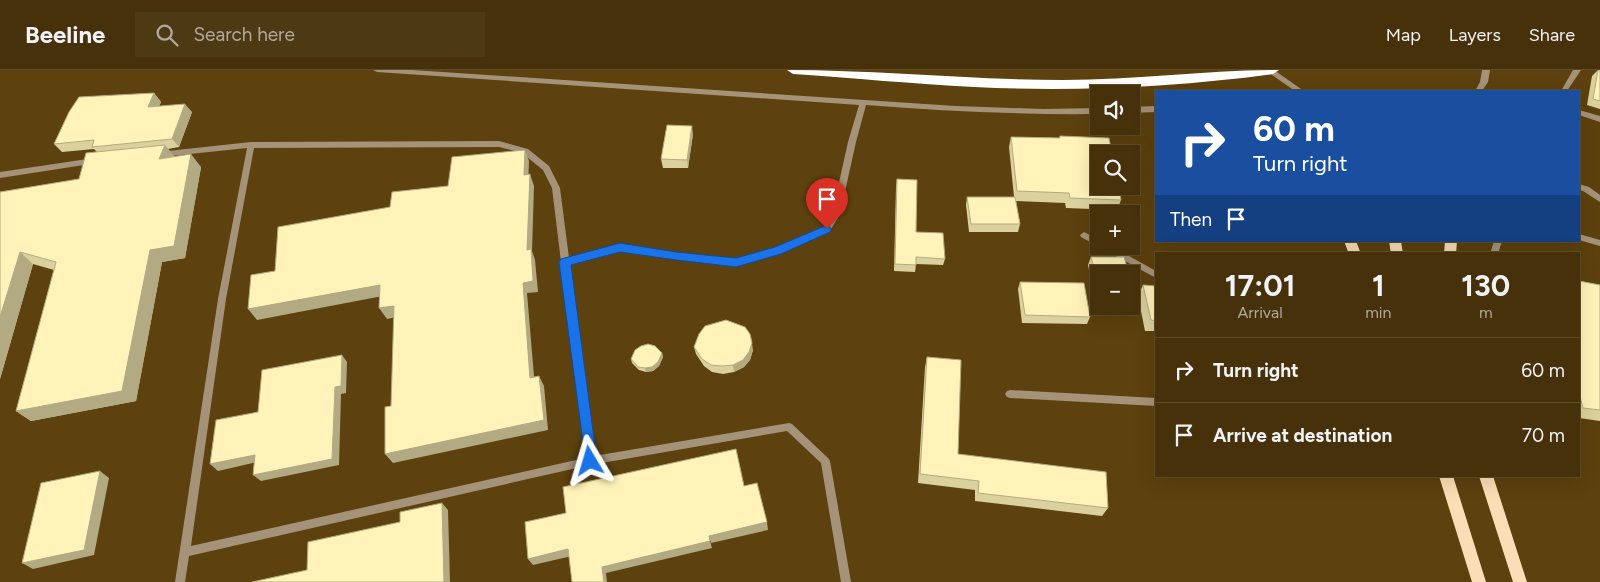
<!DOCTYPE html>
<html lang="en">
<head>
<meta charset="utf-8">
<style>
	:root { --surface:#46310a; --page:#4d3913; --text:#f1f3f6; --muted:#b0a99c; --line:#5e4c2b }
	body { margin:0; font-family:Figtree,sans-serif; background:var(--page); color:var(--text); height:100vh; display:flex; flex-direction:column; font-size:19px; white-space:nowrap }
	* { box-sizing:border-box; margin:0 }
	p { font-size:16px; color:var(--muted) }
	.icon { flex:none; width:28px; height:28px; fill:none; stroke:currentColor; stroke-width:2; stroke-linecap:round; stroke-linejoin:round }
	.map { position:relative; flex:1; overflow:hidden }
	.side { position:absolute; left:1155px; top:182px; width:425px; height:225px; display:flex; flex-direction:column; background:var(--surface); border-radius:0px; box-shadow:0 5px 20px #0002,0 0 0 1px var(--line) }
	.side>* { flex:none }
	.banner { position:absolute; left:1155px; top:20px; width:425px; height:152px; border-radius:0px; box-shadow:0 5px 20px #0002,0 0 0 1px var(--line); background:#1a4fa0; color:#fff; overflow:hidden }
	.controls { position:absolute; left:1090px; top:15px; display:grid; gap:10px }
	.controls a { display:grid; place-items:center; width:50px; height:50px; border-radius:0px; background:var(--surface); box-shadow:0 5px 20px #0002,0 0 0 1px var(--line); font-size:25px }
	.pin { position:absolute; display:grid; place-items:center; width:42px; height:42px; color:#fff; margin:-51px -21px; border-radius:50% 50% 50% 0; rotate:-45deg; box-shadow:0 0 5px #0007 }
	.pin .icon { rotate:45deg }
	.me { position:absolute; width:55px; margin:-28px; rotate:353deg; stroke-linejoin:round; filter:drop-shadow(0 0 4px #0008) }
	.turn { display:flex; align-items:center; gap:18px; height:105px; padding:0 15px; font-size:22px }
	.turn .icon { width:65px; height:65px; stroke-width:2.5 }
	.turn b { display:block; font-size:35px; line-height:42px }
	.then { display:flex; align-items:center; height:48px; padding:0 15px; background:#0003; gap:10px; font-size:19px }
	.eta { display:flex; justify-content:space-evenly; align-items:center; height:85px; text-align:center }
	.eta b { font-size:30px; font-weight:700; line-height:35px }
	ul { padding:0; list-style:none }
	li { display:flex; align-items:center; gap:15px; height:65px; padding:0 15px; border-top:1px solid var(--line) }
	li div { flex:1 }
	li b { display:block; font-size:19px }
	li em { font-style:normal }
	header { display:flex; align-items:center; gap:30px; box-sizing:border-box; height:70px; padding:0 25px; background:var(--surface); border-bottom:1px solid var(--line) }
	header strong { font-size:24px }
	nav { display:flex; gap:28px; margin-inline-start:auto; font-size:18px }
	.search { width:350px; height:45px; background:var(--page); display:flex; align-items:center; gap:12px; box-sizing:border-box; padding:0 18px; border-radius:0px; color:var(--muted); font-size:19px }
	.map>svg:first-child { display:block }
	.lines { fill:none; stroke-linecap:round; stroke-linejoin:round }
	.minor { fill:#a49379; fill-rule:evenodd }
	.major { fill:#fadeb5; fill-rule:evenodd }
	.highway { fill:#fff; fill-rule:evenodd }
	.wall { fill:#dbd19f }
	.shaded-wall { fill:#b2aa82 }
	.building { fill:#fff3b9; stroke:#b2aa82 }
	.route { fill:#1a73e8; stroke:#114b97 }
</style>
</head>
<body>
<header>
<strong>Beeline</strong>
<div class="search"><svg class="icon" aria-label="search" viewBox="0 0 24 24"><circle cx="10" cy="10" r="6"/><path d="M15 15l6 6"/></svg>Search here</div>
<nav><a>Map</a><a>Layers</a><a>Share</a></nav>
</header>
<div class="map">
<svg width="1600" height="512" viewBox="0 0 1600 512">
	<rect width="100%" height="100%" fill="#5d410e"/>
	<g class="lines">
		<path class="minor" d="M373,0H412L956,36L1043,39L1099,38V44C1021,45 944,41 866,35L856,72L840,144L830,161L780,183L736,195L676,189L621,181L570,194L594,386L789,353L792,354L828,388L830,391L851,512H841L821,393L787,361L590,395L189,486L185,512H175L218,229L247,78L161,87L158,86L157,84L158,82L251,72L499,71L528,79L549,96L560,118L569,188L621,175L676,183L736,189L775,178L824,157L832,144L848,72L859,35L377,2ZM499,77L522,83L543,100L552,118L585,388L191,476L226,229L254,78Z
			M1265,0H1274L1304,21H1295Z
			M1482,0H1490L1488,12L1482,21H1475L1480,12Z
			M1573,0H1581L1567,21H1561Z
			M1156,36V42L1131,43V37Z
			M1579,40L1600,46V52L1579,45Z
			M94,88L98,91L97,93L0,108V102Z
			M1579,114L1589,117L1600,125V132L1583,121L1579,120Z
			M1084,162L1099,170V176H1111L1156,201V208L1081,167L1080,165Z
			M1579,164L1600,170V176L1579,170Z
			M1494,171H1502L1498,184H1490Z
			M1010,320L1156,328V336L1010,328L1007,327L1005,324L1007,321Z"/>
		<path class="major" d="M1344,171H1356L1361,184H1349Z
			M1389,171H1401L1403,184H1391Z
			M1445,171H1457L1456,184H1444Z
			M1439,406H1453L1486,512H1472Z
			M1479,406H1493L1527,512H1513Z"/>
		<path class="highway" d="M787,0C879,0 971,10 1063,10C1135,10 1207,0 1279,0L1273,4C1175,17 1074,22 974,17C914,14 853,8 793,4Z"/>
	</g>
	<path class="wall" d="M1598,0H1600V39L1587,35L1592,6Z
		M154,23L161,32L159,36L192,42L179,77L168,79L174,87L201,97L185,188L162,192L136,331L31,351L16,341L54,200L33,194L0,309V122L79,109L97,82L94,79L62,82L54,74Z
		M693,64L688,98H663L661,89Z
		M1060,66L1121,130L1117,140L1066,138L1065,133L1016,131L1020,154L1018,162H969L966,135L967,127H1014L1009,77L1011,67L1059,68Z
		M897,109L916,162L945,189L943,195L916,194L915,202L894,201L896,116Z
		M1091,187L1099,204V226H1095L1088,195Z
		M1579,211L1600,215V351L1579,348Z
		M1020,212L1090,247L1087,254L1022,253L1018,219Z
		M1143,215L1156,216V261H1145L1138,226Z
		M694,277L753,280L750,290L744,297L734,302L723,304L712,302L704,296L696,284Z
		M662,283L663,287L659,296L653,301L646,302L639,300L632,293L631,289Z
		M927,287L958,384L1108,438L1102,446L975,431V420L918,413L925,297Z"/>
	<path class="shaded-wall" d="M154,23L161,32L155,45L148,37Z
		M185,34L192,42L179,77L172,69Z
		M692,56L693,64L688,98L687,90Z
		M165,75L175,87L159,89Z
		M525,80L529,91L528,116L524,105Z
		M191,84L201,97L185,188L162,192L136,331L31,351L16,341L150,180Z
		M530,104L534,116L532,181L535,190L538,222L527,223L535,318L530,308L523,213L527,180Z
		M20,182L33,194L0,309V247Z
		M380,215L388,225L257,250L248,239Z
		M394,236L401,246L387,249L379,238Z
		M752,273L753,280L750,290L744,297L734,302L733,295Z
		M662,283L663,287L659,296L653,301L646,302L645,298Z
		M342,285L347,292L346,323L341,324L339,395L261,411L253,405L335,317Z
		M539,306L544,316L548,360L393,393L385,384Z
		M255,385L262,391L218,401L210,394Z
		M100,401L109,408L94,485L33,499L22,493Z
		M442,433L448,440L450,512H444Z
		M767,452L768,460L711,473L709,466Z
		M710,471L712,478L606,503L607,512H604L602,497Z
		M568,479L572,486L533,495L528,489Z"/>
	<path class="building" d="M1598,0L1600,1V31L1593,29Z
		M154,23L148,37L185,34L172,69L92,77L94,70L54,74L69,42L79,27Z
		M667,55L692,56L687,90L661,89Z
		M1060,66L1109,68L1112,84H1099V116H1119L1121,130L1070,128L1069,123L1017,121L1011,67L1060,68Z
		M165,75L159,89L191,84L174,176L150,180L122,321L16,341L56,192L20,182L0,247V122L79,109L86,83Z
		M525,80L524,105L530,104L527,180L531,179L533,211L523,213L530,308L539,306L544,350L385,384V337L391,336L394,236L379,238L380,215L248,239L251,205L275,201L278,157L390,137L392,122L448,116L452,87Z
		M897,109L917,110L916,162L943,163L945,189L916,187V195L895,194Z
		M967,127H1015L1020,154H971Z
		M1091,187H1124L1129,204H1099V217Z
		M1579,211L1600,215V340L1583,338L1579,323Z
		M1020,212L1084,213L1090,247L1025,245Z
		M1143,215L1156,216V251L1151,250Z
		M726,250L745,257L750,264L752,273L749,282L743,290L733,295L722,296L711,295L702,289L694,277L699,264L705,256Z
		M648,274L655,276L662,283L658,292L652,297L645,298L638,297L631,289L635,280L641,276Z
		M342,285L341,316L335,317L332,389L253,405L255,385L210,394L216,350L258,342L262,300Z
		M927,287L961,290L958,384L1106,402L1108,438L978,423L979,411L920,404Z
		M736,379L744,416L757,413L767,452L709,466L710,471L602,497L604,512H572L568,479L528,489L525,452L566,443L563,417Z
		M100,401L84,480L22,493L41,413Z
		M442,433L444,512H252L307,500L308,472L400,452V442Z"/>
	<path class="route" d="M827,155L832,159L830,162L781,184L736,197L676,190L620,182L571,195L597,391L595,395L590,397L586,395L559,192L561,189L620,173L676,182L736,188L775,177Z"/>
</svg>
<div class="controls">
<a><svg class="icon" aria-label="sound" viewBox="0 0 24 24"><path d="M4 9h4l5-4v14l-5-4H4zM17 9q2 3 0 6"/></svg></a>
<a><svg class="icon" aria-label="search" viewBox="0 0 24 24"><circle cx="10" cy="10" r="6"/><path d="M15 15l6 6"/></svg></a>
<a>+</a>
<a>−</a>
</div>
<div class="pin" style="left:827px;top:159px;background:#d93025"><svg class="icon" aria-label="arrive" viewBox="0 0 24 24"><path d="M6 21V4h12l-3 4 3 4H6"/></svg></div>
<svg class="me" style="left:590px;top:391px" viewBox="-20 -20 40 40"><path d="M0-17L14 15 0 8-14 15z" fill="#1a73e8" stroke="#fff" stroke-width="4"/></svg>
<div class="banner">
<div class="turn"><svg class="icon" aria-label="right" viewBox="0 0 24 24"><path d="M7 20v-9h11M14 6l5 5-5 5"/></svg><div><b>60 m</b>Turn right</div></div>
<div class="then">Then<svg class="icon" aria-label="arrive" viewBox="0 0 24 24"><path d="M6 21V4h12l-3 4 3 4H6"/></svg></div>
</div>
<section class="side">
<div class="eta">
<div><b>17:01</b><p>Arrival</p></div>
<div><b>1</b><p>min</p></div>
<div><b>130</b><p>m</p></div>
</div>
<ul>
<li><svg class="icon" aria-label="right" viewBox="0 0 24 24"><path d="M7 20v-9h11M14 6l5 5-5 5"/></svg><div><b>Turn right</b></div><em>60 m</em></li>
<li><svg class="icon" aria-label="arrive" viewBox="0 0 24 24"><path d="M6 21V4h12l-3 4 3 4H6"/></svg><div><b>Arrive at destination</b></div><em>70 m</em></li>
</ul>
</section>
</div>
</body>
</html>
